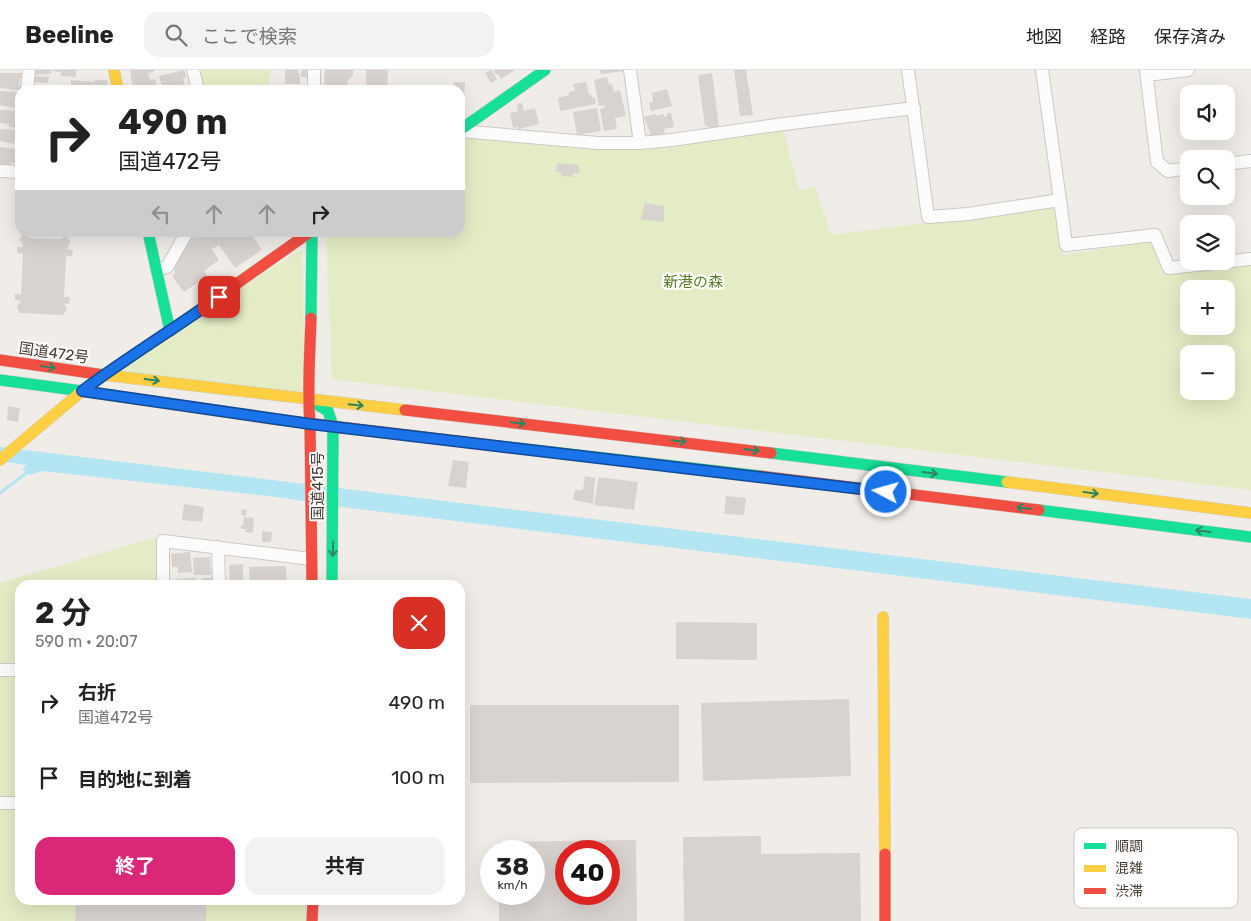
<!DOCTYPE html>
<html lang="ja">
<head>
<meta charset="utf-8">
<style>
	:root { --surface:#fff; --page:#f2f2f2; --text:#222; --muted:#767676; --line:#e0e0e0; --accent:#db2777 }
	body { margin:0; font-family:Rubik,"Noto Sans JP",sans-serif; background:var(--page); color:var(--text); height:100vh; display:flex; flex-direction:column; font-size:19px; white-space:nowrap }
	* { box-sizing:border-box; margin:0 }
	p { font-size:16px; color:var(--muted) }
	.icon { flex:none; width:28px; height:28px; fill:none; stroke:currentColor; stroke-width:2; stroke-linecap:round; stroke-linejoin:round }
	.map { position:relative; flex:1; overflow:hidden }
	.panel { position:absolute; left:15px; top:510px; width:450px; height:325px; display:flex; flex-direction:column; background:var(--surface); border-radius:15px; box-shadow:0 5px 20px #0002 }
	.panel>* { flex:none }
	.hud { position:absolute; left:15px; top:15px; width:450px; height:152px; border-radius:15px; box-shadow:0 5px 20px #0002; background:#fff; color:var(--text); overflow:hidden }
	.tools { position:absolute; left:1180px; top:15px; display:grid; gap:10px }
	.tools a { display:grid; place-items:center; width:55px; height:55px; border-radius:10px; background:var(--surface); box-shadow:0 5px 20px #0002; font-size:25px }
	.speed { position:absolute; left:480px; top:770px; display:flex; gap:10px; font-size:25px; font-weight:700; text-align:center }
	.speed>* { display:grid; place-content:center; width:65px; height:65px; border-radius:50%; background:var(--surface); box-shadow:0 5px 20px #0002; line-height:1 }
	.speed small { font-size:12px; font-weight:400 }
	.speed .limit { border:8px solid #d22; background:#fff; color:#111 }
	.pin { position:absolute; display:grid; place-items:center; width:42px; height:42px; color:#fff; margin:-21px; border-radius:10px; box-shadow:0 2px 8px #0006 }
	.me { position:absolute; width:55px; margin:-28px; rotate:276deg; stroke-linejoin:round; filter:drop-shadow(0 0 4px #0008) }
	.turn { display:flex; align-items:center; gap:18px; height:105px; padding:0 20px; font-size:22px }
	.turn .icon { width:65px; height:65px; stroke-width:2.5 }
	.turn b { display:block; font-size:35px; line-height:42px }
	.lanes { display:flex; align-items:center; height:48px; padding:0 20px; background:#0003; justify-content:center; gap:25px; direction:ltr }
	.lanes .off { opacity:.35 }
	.round { display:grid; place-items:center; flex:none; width:52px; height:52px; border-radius:15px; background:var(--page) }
	.headline { display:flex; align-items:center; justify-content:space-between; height:85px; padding:0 20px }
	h1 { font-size:30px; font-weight:700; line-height:38px }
	.button { display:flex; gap:10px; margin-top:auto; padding:10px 20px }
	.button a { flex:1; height:58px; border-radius:15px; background:var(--accent); color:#fff; font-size:20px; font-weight:700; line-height:58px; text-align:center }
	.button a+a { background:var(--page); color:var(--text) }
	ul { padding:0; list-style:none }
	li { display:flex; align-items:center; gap:15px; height:75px; padding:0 20px }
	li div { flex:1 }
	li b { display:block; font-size:19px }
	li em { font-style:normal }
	header { display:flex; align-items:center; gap:30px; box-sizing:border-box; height:70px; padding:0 25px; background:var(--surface); border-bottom:1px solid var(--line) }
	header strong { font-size:24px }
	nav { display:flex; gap:28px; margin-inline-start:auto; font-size:18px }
	.search { width:350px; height:45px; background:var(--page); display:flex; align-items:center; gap:12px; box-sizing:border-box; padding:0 18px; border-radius:15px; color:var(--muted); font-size:19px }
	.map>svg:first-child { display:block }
	.green { fill:#e4ecc5; fill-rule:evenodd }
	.water { fill:#b3e6f2 }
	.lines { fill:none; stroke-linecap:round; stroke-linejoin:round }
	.stream { stroke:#b3e6f2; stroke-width:3 }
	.building { fill:#d8d3cf; fill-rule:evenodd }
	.street-casing { stroke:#ccc8c4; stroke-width:14 }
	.fast-casing { stroke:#d1c9bf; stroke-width:12 }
	.slow-casing { stroke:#d1c9bf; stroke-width:12 }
	.jam-casing { stroke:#d1c9bf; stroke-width:12 }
	.street { stroke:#fdfcfc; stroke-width:12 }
	.fast { stroke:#16e098; stroke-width:11 }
	.slow { stroke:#ffcf43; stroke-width:11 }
	.jam { stroke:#f24e42; stroke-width:11 }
	.oneway { stroke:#308560 }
	.route-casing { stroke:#114b97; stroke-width:12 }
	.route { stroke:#1a73e8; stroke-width:9 }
	.labels { text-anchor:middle; stroke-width:4; stroke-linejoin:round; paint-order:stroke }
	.park-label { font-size:15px; fill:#567d21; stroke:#fff }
	.street-label { font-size:15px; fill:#463b33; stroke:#fff }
	.key { fill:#fff; stroke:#c8c4c2; stroke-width:1 }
	.key-label { font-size:14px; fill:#463b33 }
</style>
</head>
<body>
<header>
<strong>Beeline</strong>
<div class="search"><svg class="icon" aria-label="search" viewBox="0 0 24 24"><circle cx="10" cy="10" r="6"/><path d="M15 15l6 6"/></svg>ここで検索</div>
<nav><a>地図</a><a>経路</a><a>保存済み</a></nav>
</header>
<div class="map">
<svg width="1251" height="851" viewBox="0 0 1251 851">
	<rect width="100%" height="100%" fill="#f0ece8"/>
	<path class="green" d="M200,0H271L268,20H204Z
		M783,59L799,120L815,117L831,165L1056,136L1064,185L1153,171L1166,204L1251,195V420L332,309L326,163L460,162V67L517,70L601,80L692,71ZM1189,219H1226V256H1189ZM1189,284H1226V321H1189Z
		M302,179L305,325L111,301Z
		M156,467L157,515H20V830H306V851H0V513Z"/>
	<path class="water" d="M0,377L1251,529V549L350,438L276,427L42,401L30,405L22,399L27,395L0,391Z"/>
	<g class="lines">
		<path class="stream" d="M0,423L29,401"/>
	</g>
	<path class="building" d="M33,0H51V4L32,5Z
		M52,0H76V7L61,6V2L52,1Z
		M130,0H154V2L148,3L150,10L155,9L158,20H138V18L133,19Z
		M184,0L186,8H183L185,17L178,19V20H163L159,6Z
		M285,0H298V3H300V14H285Z
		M301,0H309V7H301Z
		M325,0H353V6H351V9H348L347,20H336V17L324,16Z
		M366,0H388L387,20H366Z
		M491,0L497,9L491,13L485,3Z
		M495,0H515L501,9L498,4L496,5L493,1Z
		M600,0H624V1L601,4Z
		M734,0H746L753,45L740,46Z
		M0,3H22V8H20L19,16H21V20H10V19L0,18Z
		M712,3L719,57L709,58L708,56H705L698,5Z
		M34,6L49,7L48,13L33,12Z
		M607,7L609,15L612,14L614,22L620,20L626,46L615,48L617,59L604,61L600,39L605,38L604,35L599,36L594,10Z
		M71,10L95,12L94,20H71Z
		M95,10H107L109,20H95Z
		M454,12H465L464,28H460V20H453Z
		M586,12L589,25L591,24L592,28L595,27L596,34L560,41L558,28L569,25L568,23L575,20L573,14Z
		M32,15L68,18V20H32Z
		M277,18H295V20H277Z
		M667,19L672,36L651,41L649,33L653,32L652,23Z
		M0,21L20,22V39L0,35Z
		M522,33L524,41L535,38L539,54L519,59L518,57L513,58L510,43L518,41L517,34Z
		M597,38L601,61L577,65L573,42Z
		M0,40L17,41V53H20L19,58L9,57V54L0,53Z
		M667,43H671L674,57L664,59L665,63L651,66L644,47L656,44V46L664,44V47L667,46Z
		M0,59L17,60L14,74L0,71Z
		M0,77L17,79L16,93H11V95L0,94Z
		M557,93L579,95V104L573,103V107L561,106V102H556Z
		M645,133L664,136V152L641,149Z
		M203,162H250L262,180L235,198L219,175L212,179L219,190L204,201L207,206L184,222L172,206L175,203L174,197L188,173L191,171L190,169L194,165L195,168Z
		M22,165H27L30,168L61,169L66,166L69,169L70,172L67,179L73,180L72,186H66L64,227H70L69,234L64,233L67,239L63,245L20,243L18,240L17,236L21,231L15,230V224H21L23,184L17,183V177H23V174L20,170Z
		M8,336L20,338L18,352L7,350Z
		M453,390L469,392L466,418L448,416Z
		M585,406L595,408L593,434L573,430L575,420H583Z
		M599,407L638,412L634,440L594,435Z
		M726,426L746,428L744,445L724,444Z
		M184,434L204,437L202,452L182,450Z
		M242,439L247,440L246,446L241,445Z
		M244,447L254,448L253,463L245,462L246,459H241V455L243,456Z
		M262,461L272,462L271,472H262Z
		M190,482L192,502L178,503V497H172L171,484Z
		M210,487L211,505H194L193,488Z
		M243,494V511H230L229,495Z
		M286,496L287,515H250L249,497Z
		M196,508V515H177V509Z
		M202,508H214V515H202Z
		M676,552L757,553V590L676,589Z
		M849,629L851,706L703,711L701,633Z
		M470,635H679V712L470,713Z
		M761,766V784L860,783L861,851H684L683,767Z
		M636,770L637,851H499V824H534V781H498V772ZM566,781H609V824H566Z
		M76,830H206V851H75Z"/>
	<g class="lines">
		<g class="street-casing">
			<path id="street" d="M193,0L198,20
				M314,0V20
				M630,0L640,73
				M908,0L928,147L968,144L1060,130L1066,175L1155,165L1169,198L1251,189
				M1042,0L1060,130
				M1146,0L1157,92L1168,101L1189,98
				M1147,5L1188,0
				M27,20L29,0
				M460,61L598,73H640L672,70L776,55L914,38
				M1226,94L1251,91
				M0,101L20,102
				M157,200L167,197L187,162
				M218,477L219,515
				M163,515V471L311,489
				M0,600H20
				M0,733H20"/>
		</g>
		<g class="fast-casing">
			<path id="fast" d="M460,60L545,0
				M148,162L170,261
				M311,248L312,162
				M0,310L82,321C123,291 166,264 208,234
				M308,329L328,341L333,356L332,515
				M498,376L760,406
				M771,383L1007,412
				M1039,440L1251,467"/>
		</g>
		<g class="slow-casing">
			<path id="slow" d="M114,0L118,20
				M104,305L405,340
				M0,390L82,321L273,349
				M1007,412L1251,443
				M883,547L885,784"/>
		</g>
		<g class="jam-casing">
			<path id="jam" d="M208,234L310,162
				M311,248C310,283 307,319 310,354L312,515
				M0,290L104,305
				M405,340L771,383
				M273,349L498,376
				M760,406L1039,440
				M885,784V851
				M312,851L313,830"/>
		</g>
		<use href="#street" class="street"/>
		<use href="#fast" class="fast"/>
		<use href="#slow" class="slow"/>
		<use href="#jam" class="jam"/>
	</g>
	<defs><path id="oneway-shaft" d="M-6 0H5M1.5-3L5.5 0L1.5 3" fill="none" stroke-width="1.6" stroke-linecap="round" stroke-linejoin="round" transform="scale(1.25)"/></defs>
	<g class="oneway">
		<use href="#oneway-shaft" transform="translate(48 297) rotate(8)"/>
		<use href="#oneway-shaft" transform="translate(152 310) rotate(7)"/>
		<use href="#oneway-shaft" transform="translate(356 335) rotate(6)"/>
		<use href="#oneway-shaft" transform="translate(518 353) rotate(6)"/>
		<use href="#oneway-shaft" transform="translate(679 371) rotate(6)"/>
		<use href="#oneway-shaft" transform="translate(752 380) rotate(7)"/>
		<use href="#oneway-shaft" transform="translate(930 403) rotate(7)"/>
		<use href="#oneway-shaft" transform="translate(1091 423) rotate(7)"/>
		<use href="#oneway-shaft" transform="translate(1024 438) rotate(-173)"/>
		<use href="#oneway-shaft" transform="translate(1203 461) rotate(-173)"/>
		<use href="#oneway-shaft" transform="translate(333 479) rotate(91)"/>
	</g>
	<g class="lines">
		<g class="route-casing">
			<path id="route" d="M219,227C174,259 126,288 82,321L310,354L886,422"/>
		</g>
		<use href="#route" class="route"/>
	</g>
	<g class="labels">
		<g class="park-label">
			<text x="693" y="217">新港の森</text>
		</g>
		<g class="street-label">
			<text transform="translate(54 283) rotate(8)" y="5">国道472号</text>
			<text transform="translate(318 416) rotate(-90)" y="5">国道415号</text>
		</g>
	</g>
	<rect x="1074" y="758" width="164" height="80" rx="8" class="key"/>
	<rect x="1084" y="773" width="22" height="6" fill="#16e098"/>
	<rect x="1084" y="795" width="22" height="7" fill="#ffcf43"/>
	<rect x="1084" y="818" width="22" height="6" fill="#f24e42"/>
	<g class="key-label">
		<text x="1115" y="781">順調</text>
		<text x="1115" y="803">混雑</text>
		<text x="1115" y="826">渋滞</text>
	</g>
</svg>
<div class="tools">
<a><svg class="icon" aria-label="sound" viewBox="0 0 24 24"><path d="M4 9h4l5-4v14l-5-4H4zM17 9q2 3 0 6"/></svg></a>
<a><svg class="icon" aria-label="search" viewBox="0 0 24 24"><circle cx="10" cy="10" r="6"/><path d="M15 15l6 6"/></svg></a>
<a><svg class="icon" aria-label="layers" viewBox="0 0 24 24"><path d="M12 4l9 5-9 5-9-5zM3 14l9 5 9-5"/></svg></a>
<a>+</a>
<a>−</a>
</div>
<div class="speed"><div>38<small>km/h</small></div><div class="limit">40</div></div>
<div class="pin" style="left:219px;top:227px;background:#d93025"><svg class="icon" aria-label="arrive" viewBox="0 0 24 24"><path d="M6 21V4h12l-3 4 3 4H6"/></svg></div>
<svg class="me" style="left:886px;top:422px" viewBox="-20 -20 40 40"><circle r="17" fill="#1a73e8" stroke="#fff" stroke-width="3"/><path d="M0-11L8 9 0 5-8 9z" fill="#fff"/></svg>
<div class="hud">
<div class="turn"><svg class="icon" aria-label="right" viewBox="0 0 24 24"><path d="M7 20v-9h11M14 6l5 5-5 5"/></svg><div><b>490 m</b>国道472号</div></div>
<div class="lanes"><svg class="icon off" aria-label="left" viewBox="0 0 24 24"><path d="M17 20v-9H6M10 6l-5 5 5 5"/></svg><svg class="icon off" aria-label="ahead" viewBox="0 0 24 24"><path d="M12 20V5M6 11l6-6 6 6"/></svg><svg class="icon off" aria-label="ahead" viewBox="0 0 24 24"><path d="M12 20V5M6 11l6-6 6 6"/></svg><svg class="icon" aria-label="right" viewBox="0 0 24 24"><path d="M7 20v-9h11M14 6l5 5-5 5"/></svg></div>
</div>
<section class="panel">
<div class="headline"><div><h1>2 分</h1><p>590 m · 20:07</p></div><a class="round" style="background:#d93025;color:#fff"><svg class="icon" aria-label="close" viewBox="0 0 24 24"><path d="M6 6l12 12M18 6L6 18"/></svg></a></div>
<ul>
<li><svg class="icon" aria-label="right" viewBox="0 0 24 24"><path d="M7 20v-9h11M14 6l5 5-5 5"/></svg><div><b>右折</b><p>国道472号</p></div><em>490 m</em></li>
<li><svg class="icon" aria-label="arrive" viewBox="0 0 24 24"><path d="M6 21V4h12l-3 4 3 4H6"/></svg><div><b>目的地に到着</b></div><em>100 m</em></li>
</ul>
<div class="button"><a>終了</a><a>共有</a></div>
</section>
</div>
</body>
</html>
